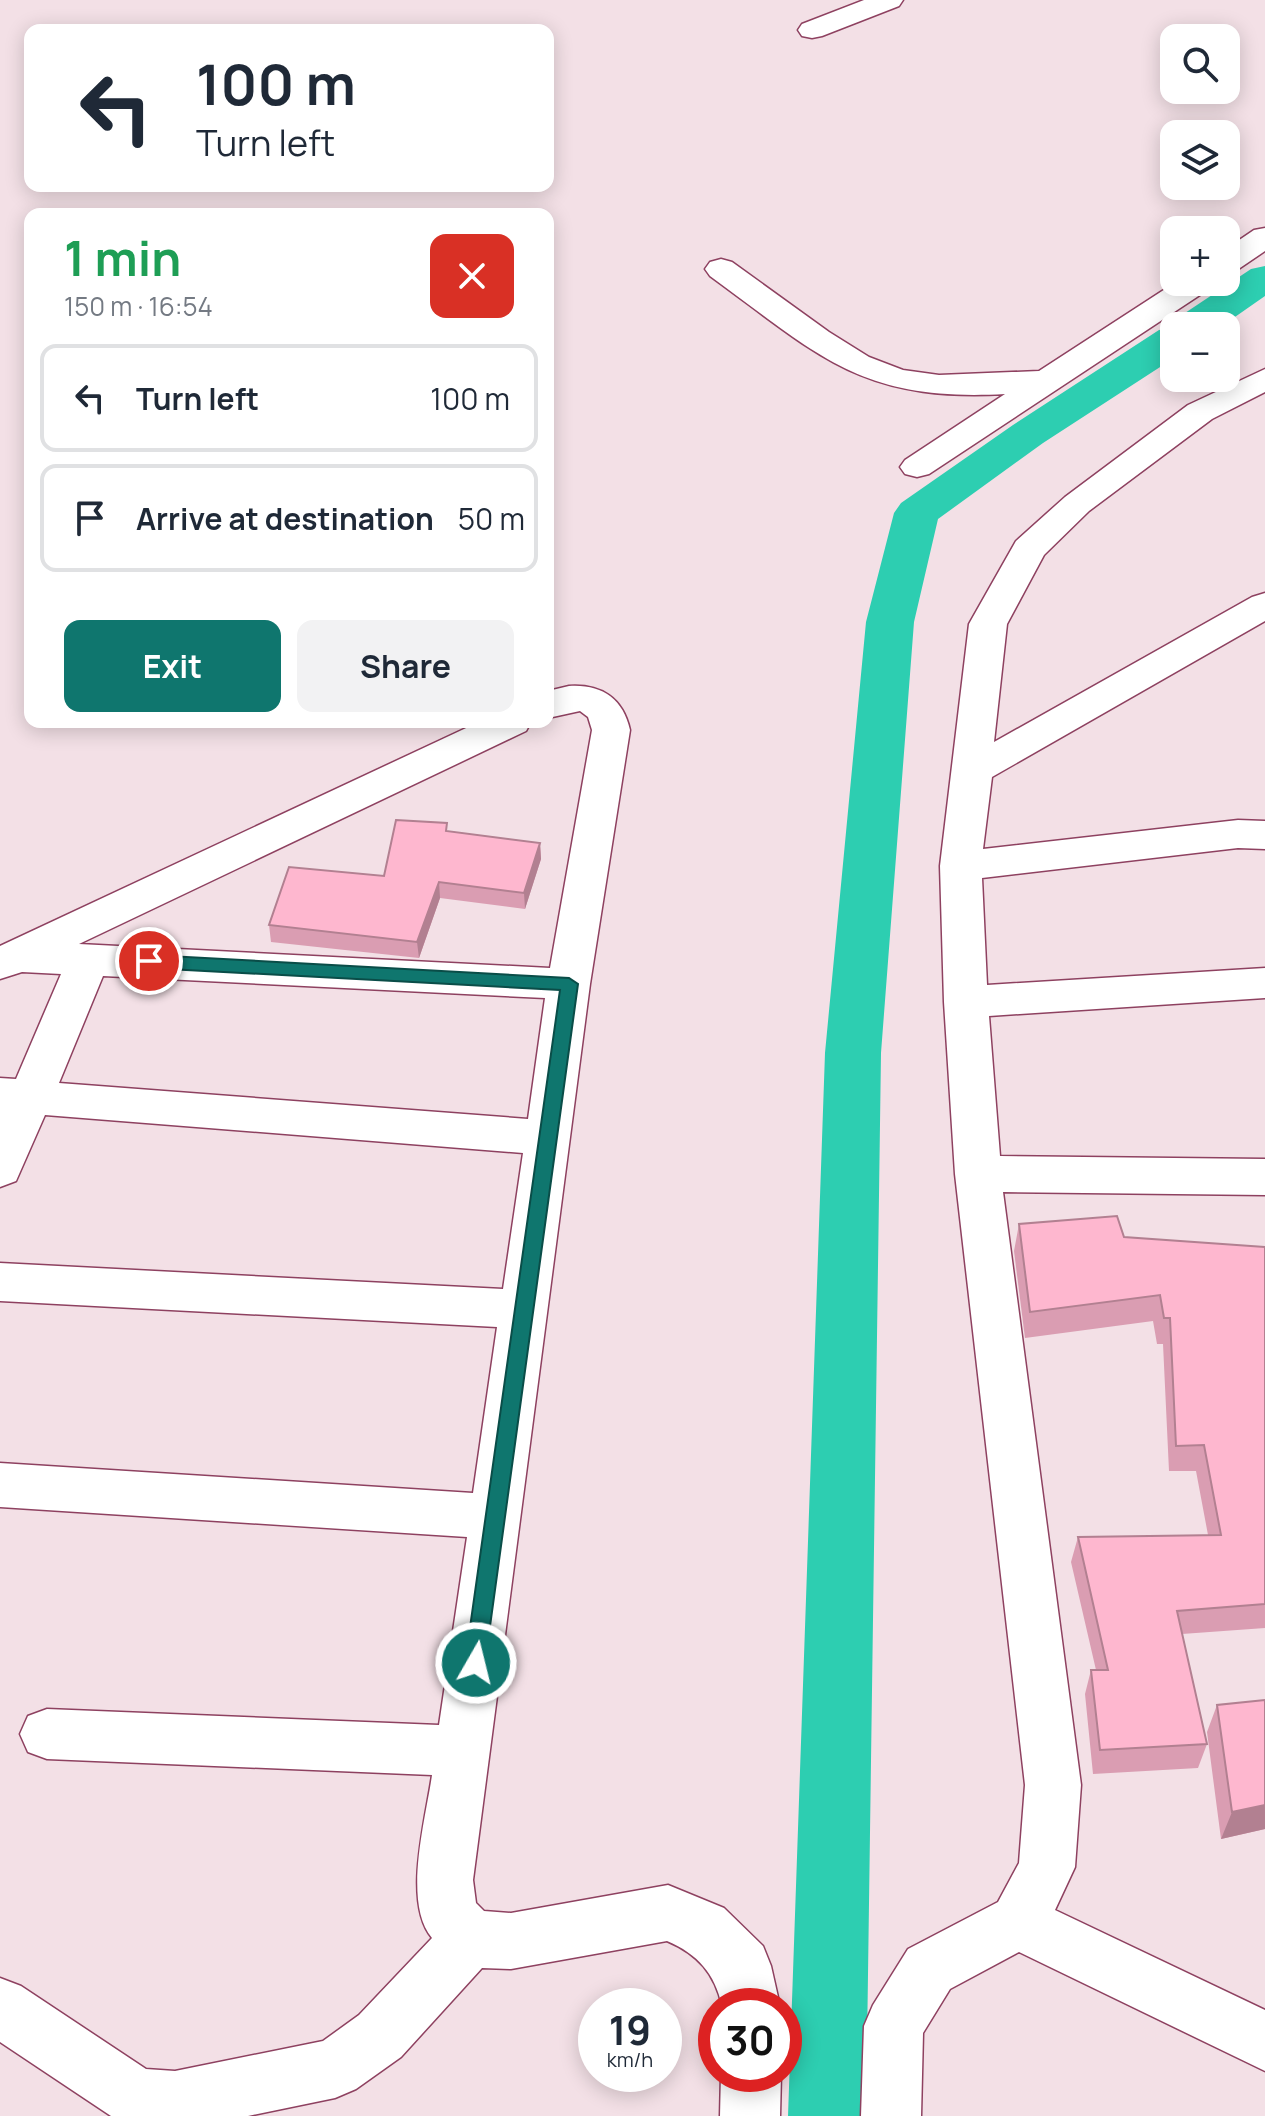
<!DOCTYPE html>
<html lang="en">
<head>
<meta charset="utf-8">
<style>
	:root { --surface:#fff; --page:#f2f2f3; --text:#1f2937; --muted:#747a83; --line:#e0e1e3; --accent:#0f766e }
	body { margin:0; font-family:Manrope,sans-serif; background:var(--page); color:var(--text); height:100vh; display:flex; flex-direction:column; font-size:30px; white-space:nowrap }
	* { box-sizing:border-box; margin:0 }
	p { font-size:26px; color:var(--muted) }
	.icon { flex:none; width:44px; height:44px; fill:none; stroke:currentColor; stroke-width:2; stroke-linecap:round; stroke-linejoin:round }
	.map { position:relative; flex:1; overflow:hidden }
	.side { position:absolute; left:24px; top:208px; width:530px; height:520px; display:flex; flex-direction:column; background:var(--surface); border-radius:16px; box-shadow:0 4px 20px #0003 }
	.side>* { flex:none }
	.top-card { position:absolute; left:24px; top:24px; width:530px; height:168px; border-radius:16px; box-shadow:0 4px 20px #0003; background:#fff; color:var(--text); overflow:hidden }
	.tools { position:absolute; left:1160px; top:24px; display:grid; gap:16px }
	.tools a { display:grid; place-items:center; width:80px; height:80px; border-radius:16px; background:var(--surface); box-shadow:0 4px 20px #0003; font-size:40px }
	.speed { position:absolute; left:578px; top:1988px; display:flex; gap:16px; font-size:40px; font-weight:700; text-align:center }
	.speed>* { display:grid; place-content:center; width:104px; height:104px; border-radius:50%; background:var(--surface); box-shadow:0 4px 20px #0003; line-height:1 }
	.speed small { font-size:20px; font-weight:400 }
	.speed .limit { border:12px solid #d22; background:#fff; color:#111 }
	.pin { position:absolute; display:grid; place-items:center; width:68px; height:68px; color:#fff; margin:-34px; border:4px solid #fff; border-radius:50%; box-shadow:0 2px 8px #0007 }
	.me { position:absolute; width:88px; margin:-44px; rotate:8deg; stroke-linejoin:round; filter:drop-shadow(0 0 6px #0008) }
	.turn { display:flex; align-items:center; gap:28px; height:168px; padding:0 40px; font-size:36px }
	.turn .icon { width:104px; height:104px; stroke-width:2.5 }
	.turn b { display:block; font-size:56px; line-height:68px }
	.round { display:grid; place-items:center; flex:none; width:84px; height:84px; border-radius:16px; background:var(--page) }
	.overview { display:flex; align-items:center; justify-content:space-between; height:136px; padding:0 40px }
	h1 { font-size:48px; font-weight:700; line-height:60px; color:#1e9e55 }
	.primary-button { display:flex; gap:16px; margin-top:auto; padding:16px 40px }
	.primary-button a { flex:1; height:92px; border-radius:16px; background:var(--accent); color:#fff; font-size:32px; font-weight:700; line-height:92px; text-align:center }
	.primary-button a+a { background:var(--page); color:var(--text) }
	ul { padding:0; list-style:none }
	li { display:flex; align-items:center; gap:24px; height:108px; margin:0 16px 12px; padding:0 24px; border:4px solid var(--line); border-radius:16px }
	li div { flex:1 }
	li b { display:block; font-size:30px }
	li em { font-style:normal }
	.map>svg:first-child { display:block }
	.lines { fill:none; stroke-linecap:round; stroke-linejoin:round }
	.canal { fill:#2dceb1; fill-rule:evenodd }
	.minor-casing { stroke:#8e4160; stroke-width:3 }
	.minor { fill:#fff; fill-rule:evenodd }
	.wall { fill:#da9db2 }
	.shaded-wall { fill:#b28091 }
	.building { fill:#feb7cf; stroke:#b28091; stroke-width:2 }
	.route { fill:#0f766e; stroke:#0a4d48; stroke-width:2 }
</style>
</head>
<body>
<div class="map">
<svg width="1265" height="2116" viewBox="0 0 1265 2116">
	<rect width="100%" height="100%" fill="#f3e0e6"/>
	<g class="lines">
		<path class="canal" d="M1265,266V296L1222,326H1174V358L1043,443L938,519L914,622L881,1053L866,2116H788L825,1053L866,622L894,513L901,503L1013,425L1159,330L1174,327L1173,326L1179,317L1251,269Z"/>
		<g class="minor-casing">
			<path id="minor" d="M864,0H903L899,6L822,36L812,38L802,36L798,30L802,24Z
				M1265,228V251L1237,270L1226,272V249L1254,230Z
				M721,259L732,262L829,332L869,357L903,370L939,375L1039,371L1176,282H1214L1209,289L929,474L917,477L905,474L900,467L905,460L1005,394C860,402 820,356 710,276L705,269L710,262Z
				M1265,369V392L1212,419L1089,511L1044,555L1007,624L994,742L1252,597L1265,593V621L992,777L983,849L1238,820L1265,821V849L1238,848L982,878L987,985L1265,968V998L989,1016L1000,1156L1265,1159V1195L1003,1192L1081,1785L1075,1867L1055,1910L1265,2010V2071L1019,1952L950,1989L923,2033L921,2116H861L864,2026L873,2005L908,1949L998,1902L1019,1863L1025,1785L955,1174L944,1002L940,866L969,624L1016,541L1065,497L1188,405Z
				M569,686C601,684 623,698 630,730L590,984L473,1880L476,1903L484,1911L511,1913L668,1885L724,1908L763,1946L771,1966L780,2006H722C715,1974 698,1954 667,1941L511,1969L482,1968L401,2057L356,2089L335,2098L248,2116H111L0,2042V1978L21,1986L146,2069L175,2071L323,2041L359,2015L432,1938C402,1902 426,1818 432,1775L47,1759L28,1752L20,1734L28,1716L47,1709L439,1725L467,1537L0,1507V1463L473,1493L497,1327L0,1301V1263L503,1289L523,1153L45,1115L16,1181L0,1187V1078L16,1079L61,974L22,972L0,979V946L479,722H531L526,731L79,944L550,968L592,730L588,717L580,711L548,718V691ZM103,976L545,998L528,1119L59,1083Z
				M721,2074H781L780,2116H720Z"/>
		</g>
		<use href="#minor" class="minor"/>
	</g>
	<path class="wall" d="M448,831L540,843L541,859L525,909L440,898L419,958L271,942L269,925L384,876Z
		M1019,1224L1124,1237L1265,1247V1628L1182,1634L1207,1744L1198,1768L1093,1774L1085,1694L1091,1670H1096L1071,1562L1078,1537L1208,1535L1196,1471H1169L1163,1344H1157L1153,1321L1025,1338L1014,1251Z
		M1265,1700V1829L1221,1839L1207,1732L1217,1705Z"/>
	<path class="shaded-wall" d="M540,843L541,859L525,909L524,893Z
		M439,882L440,898L419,958L417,942Z
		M1265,1805V1829L1221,1839L1232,1812Z"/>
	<path class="building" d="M396,820L447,823L446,831L540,843L524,893L439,882L417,942L269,925L289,867L384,876Z
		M1117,1216L1124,1237L1265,1247V1604L1177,1611L1207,1744L1100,1750L1091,1670H1108L1078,1537L1221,1535L1204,1445L1176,1446L1170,1318H1164L1160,1295L1030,1312L1019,1224Z
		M1265,1700V1805L1232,1812L1217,1705Z"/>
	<path class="route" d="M149,955L569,978L578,984L484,1670L476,1673L468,1670L465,1663L560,990L149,968L140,961Z"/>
</svg>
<div class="tools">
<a><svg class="icon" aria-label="search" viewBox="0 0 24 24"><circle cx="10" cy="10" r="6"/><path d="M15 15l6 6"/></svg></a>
<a><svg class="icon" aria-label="layers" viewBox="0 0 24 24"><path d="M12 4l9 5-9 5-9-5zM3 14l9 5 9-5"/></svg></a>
<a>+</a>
<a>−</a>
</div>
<div class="speed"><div>19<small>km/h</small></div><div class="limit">30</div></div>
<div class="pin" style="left:149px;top:961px;background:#d93025"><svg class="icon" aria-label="arrive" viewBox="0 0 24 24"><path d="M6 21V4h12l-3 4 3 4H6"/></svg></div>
<svg class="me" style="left:476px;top:1663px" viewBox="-20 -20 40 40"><circle r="17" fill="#0f766e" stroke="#fff" stroke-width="3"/><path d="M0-11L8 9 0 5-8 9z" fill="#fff"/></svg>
<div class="top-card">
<div class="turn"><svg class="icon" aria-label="left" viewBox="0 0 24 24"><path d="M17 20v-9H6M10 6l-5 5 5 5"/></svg><div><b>100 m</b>Turn left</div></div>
</div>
<section class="side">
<div class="overview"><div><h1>1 min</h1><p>150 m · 16:54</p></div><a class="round" style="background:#d93025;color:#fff"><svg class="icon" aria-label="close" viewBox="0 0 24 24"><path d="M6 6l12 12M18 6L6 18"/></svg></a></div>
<ul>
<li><svg class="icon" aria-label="left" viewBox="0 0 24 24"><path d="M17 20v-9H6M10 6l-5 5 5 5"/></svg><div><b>Turn left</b></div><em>100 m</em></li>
<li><svg class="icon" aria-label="arrive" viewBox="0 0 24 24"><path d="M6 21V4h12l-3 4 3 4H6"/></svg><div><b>Arrive at destination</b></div><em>50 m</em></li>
</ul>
<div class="primary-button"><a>Exit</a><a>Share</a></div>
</section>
</div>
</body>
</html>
